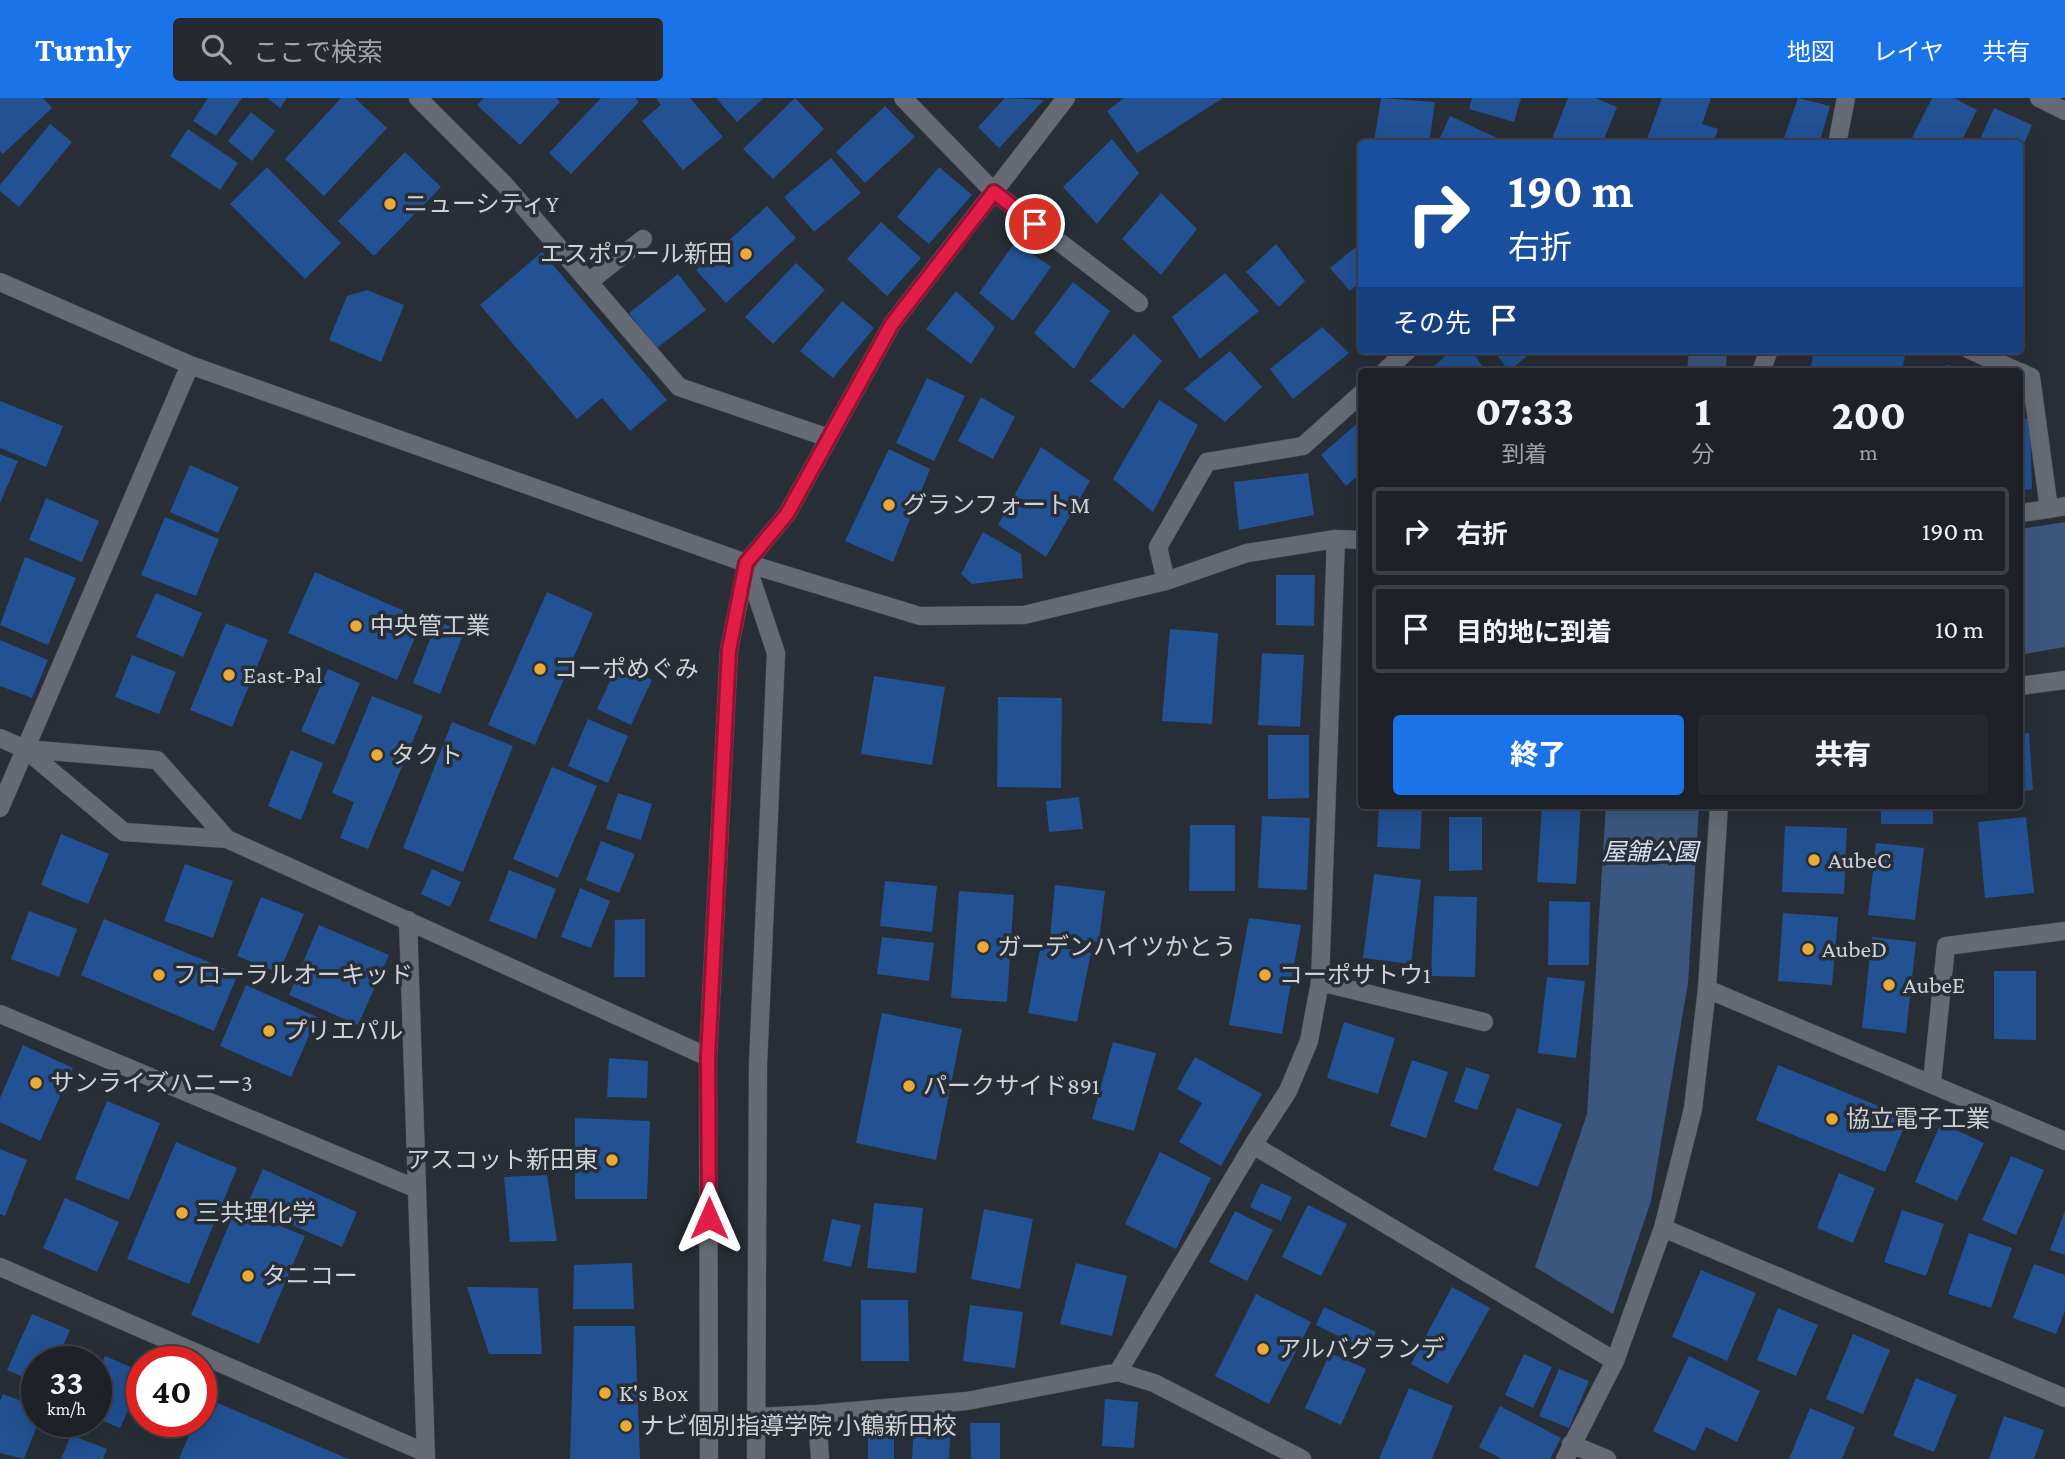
<!DOCTYPE html>
<html lang="ja">
<head>
<meta charset="utf-8">
<style>
	:root { --surface:#1e2228; --page:#262a30; --text:#f1f3f6; --muted:#a1a4a8; --line:#3c3f45; --accent:#1a73e8 }
	body { margin:0; font-family:"Crimson Pro","Noto Sans JP",serif; background:var(--page); color:var(--text); height:100vh; display:flex; flex-direction:column; font-size:26px; white-space:nowrap }
	* { box-sizing:border-box; margin:0 }
	p { font-size:23px; color:var(--muted) }
	.icon { flex:none; width:38px; height:38px; fill:none; stroke:currentColor; stroke-width:2; stroke-linecap:round; stroke-linejoin:round }
	.map { position:relative; flex:1; overflow:hidden }
	.side { position:absolute; left:1358px; top:270px; width:665px; height:441px; display:flex; flex-direction:column; background:var(--surface); border-radius:7px; box-shadow:0 7px 28px #0002,0 0 0 2px var(--line) }
	.side>* { flex:none }
	.top-card { position:absolute; left:1358px; top:42px; width:665px; height:214px; border-radius:7px; box-shadow:0 7px 28px #0002,0 0 0 2px var(--line); background:#1a4fa0; color:#fff; overflow:hidden }
	.speed { position:absolute; left:21px; top:1248px; display:flex; gap:14px; font-size:35px; font-weight:700; text-align:center }
	.speed>* { display:grid; place-content:center; width:91px; height:91px; border-radius:50%; background:var(--surface); box-shadow:0 7px 28px #0002,0 0 0 2px var(--line); line-height:1 }
	.speed small { font-size:18px; font-weight:400 }
	.speed .limit { border:10px solid #d22; background:#fff; color:#111 }
	.pin { position:absolute; display:grid; place-items:center; width:60px; height:60px; color:#fff; margin:-30px; border:4px solid #fff; border-radius:50%; box-shadow:0 2px 7px #0007 }
	.me { position:absolute; width:77px; margin:-38px; rotate:0deg; stroke-linejoin:round; filter:drop-shadow(0 0 5px #0008) }
	.turn { display:flex; align-items:center; gap:24px; height:147px; padding:0 35px; font-size:32px }
	.turn .icon { width:91px; height:91px; stroke-width:2.5 }
	.turn b { display:block; font-size:49px; line-height:60px }
	.then { display:flex; align-items:center; height:66px; padding:0 35px; background:#0003; gap:14px; font-size:26px }
	.eta { display:flex; justify-content:space-evenly; align-items:center; height:119px; text-align:center }
	.eta b { font-size:42px; font-weight:800; line-height:49px }
	.primary-button { display:flex; gap:14px; margin-top:auto; padding:14px 35px }
	.primary-button a { flex:1; height:80px; border-radius:7px; background:var(--accent); color:#fff; font-size:28px; font-weight:800; line-height:80px; text-align:center }
	.primary-button a+a { background:var(--page); color:var(--text) }
	ul { padding:0; list-style:none }
	li { display:flex; align-items:center; gap:21px; height:88px; margin:0 14px 10px; padding:0 21px; border:4px solid var(--line); border-radius:7px }
	li div { flex:1 }
	li b { display:block; font-size:26px }
	li em { font-style:normal }
	header { display:flex; align-items:center; gap:42px; box-sizing:border-box; height:98px; padding:0 35px; background:var(--accent); color:#fff }
	header strong { font-size:33px }
	nav { display:flex; gap:38px; margin-inline-start:auto; font-size:24px }
	.search { width:490px; height:63px; background:var(--page); display:flex; align-items:center; gap:18px; box-sizing:border-box; padding:0 24px; border-radius:7px; color:var(--muted); font-size:26px }
	.map>svg:first-child { display:block }
	.green { fill:#3c577f }
	.building { fill:#225194 }
	.lines { fill:none; stroke-linecap:round; stroke-linejoin:round }
	.lane-casing { stroke:#464b51; stroke-width:19 }
	.street-casing { stroke:#464b51; stroke-width:19 }
	.secondary-casing { stroke:#464b51; stroke-width:19 }
	.lane { stroke:#656b74; stroke-width:18 }
	.street { stroke:#656b74; stroke-width:18 }
	.secondary { stroke:#656b74; stroke-width:18 }
	.route-casing { stroke:#92132f; stroke-width:18 }
	.route { stroke:#e11d48; stroke-width:12 }
	.poi-dot { fill:#eaaa38; stroke:#282e36; stroke-width:2.5 }
	.labels { text-anchor:middle; stroke-width:7; stroke-linejoin:round; paint-order:stroke }
	.poi-label { font-size:24px; fill:#cfd3d8; stroke:#282e36; text-anchor:start }
	.park-label { font-size:24px; font-style:italic; fill:#d4e1f4; stroke:#282e36 }
</style>
</head>
<body>
<header>
<strong>Turnly</strong>
<div class="search"><svg class="icon" aria-label="search" viewBox="0 0 24 24"><circle cx="10" cy="10" r="6"/><path d="M15 15l6 6"/></svg>ここで検索</div>
<nav><a>地図</a><a>レイヤ</a><a>共有</a></nav>
</header>
<div class="map">
<svg width="2065" height="1361" viewBox="0 0 2065 1361">
	<rect width="100%" height="100%" fill="#282e36"/>
	<path class="green" d="M1689,252H1727L1726,273H1687Z
		M2065,424V549L2020,557V431Z
		M1606,707H1699L1688,885L1651,1103L1613,1216L1535,1169L1587,1016Z"/>
	<path class="building" d="M0,0H43L52,10L3,56L0,53Z
		M208,0H242L216,38L193,23Z
		M267,0H287L280,10Z
		M341,0H355L387,30L324,98L285,61Z
		M484,0H556L560,4L520,47L477,7Z
		M601,0H635L639,4L571,76L549,55Z
		M656,0H690L723,39L683,72L642,23L661,7Z
		M716,0H764L737,24Z
		M795,0L824,31L773,81L743,51Z
		M1005,0L1044,2L999,50L978,29Z
		M1124,0H1223L1137,55L1107,13Z
		M1381,0L1435,4L1429,46L1374,44Z
		M1472,0H1521L1514,24L1469,11Z
		M1568,0H1595L1617,9L1602,46H1550Z
		M1662,0H1711L1702,26L1718,31L1713,46H1645Z
		M1798,0L1830,8L1819,46H1782Z
		M1932,0H1954L1977,12L1960,46H1909Z
		M885,8L915,39L865,85L836,54Z
		M1994,10L2032,27L2020,55V46H1978Z
		M251,14L275,33L252,63L228,43Z
		M1450,18L1510,46H1446L1439,42Z
		M50,26L72,44L19,109L0,93V87Z
		M188,31L238,65L220,92L170,58Z
		M1112,41L1139,75L1097,126L1063,89Z
		M405,54L441,89L374,158L338,123Z
		M831,60L861,95L814,134L784,99Z
		M267,69L341,145L305,181L230,106Z
		M939,69L972,97L929,146L897,119Z
		M1161,95L1197,131L1161,177L1122,141Z
		M767,108L796,140L726,205L696,172Z
		M881,124L921,160L887,198L847,161Z
		M1015,144L1051,169L1013,223L979,195Z
		M1362,144V183L1350,193L1330,170Z
		M1276,146L1305,183L1279,209L1246,174Z
		M542,154L667,302L630,333L602,300L577,321L480,207Z
		M796,165L825,192L773,246L745,219Z
		M1225,175L1259,213L1200,261L1172,219Z
		M678,176L706,212L657,250L629,215Z
		M1073,184L1110,213L1074,271L1034,235Z
		M367,192L404,207L381,264L329,242L347,198Z
		M956,193L995,229L971,266L926,231Z
		M842,203L874,230L833,280L800,253Z
		M1322,229L1349,255L1293,301L1270,271Z
		M1134,236L1162,263L1123,311L1090,283Z
		M1452,252H1472L1485,273H1429Z
		M1493,252H1534L1509,273Z
		M1814,252H1906L1902,273H1810Z
		M1230,253L1262,289L1225,324L1184,291Z
		M1946,267L1971,272V273H1945Z
		M927,280L965,298L934,363L896,345Z
		M981,299L1015,319L993,361L958,343Z
		M1159,302L1198,327L1153,414L1113,381Z
		M0,303L63,328L46,369L0,350Z
		M2020,321H2030L2032,391L2020,392Z
		M1360,323L1362,374L1346,388L1321,357Z
		M1041,349L1090,383L1046,459L998,427Z
		M889,351L930,371L893,464L845,443Z
		M0,356L18,363L0,405Z
		M190,367L239,389L218,435L170,414Z
		M1308,375L1314,417L1239,432L1234,384Z
		M46,400L99,423L82,464L29,442Z
		M165,419L219,441L196,498L141,477Z
		M983,434L1021,456L1023,480L972,486L961,476Z
		M25,459L76,480L48,547L0,527Z
		M315,474L423,521L397,582L288,535Z
		M1276,477H1315L1314,528L1276,527Z
		M547,494L593,515L535,647L488,627Z
		M156,495L202,515L183,559L136,539Z
		M437,523L464,534L440,596L413,585Z
		M226,525L268,542L232,629L190,612Z
		M1170,531L1218,535L1212,626L1162,623Z
		M0,542L48,562L32,600L0,588Z
		M1262,555L1304,557L1300,629L1258,627Z
		M132,557L176,574L159,616L115,599Z
		M618,566L652,582L631,627L597,611Z
		M328,571L360,585L334,647L301,633Z
		M874,578L945,589L932,667L861,656Z
		M372,598L423,618L368,751L340,740L354,704L332,695Z
		M998,599L1062,600L1061,690L997,689Z
		M588,621L628,638L608,685L568,668Z
		M452,624L513,648L463,774L403,750Z
		M2029,635L2033,692L2020,693V636Z
		M1268,637H1309V700L1268,701Z
		M291,652L323,665L301,722L268,708Z
		M552,669L597,688L558,780L513,761Z
		M618,695L652,706L641,742L606,731Z
		M1079,699L1083,731L1049,734L1046,703Z
		M1379,707H1422L1420,751L1377,749Z
		M1542,707H1581L1576,786L1537,784Z
		M1760,707H1848V713L1760,710Z
		M1881,707H1933V726H1881Z
		M1262,718L1310,720L1307,792L1258,790Z
		M1449,719H1482V772L1449,773Z
		M2026,719L2034,795L1985,800L1978,724Z
		M1190,727H1235V793H1189Z
		M1785,728L1847,730L1844,796L1782,794Z
		M61,736L109,756L88,806L41,787Z
		M601,743L635,756L619,795L586,782Z
		M1876,745L1924,750L1915,822L1868,817Z
		M185,766L233,783L213,840L164,823Z
		M432,771L461,784L450,809L421,796Z
		M509,772L556,791L536,841L489,823Z
		M1374,776L1421,782L1411,866L1363,860Z
		M885,783L937,788L932,834L880,828Z
		M1055,787L1105,793L1099,844L1050,839Z
		M580,790L610,803L591,850L561,839Z
		M959,793L1014,797L1007,904L951,900Z
		M1434,798L1477,799L1475,879L1431,878Z
		M261,799L304,816L279,875L237,858Z
		M1549,803L1590,804L1589,867H1548Z
		M29,813L77,831L59,879L11,861Z
		M1783,815L1838,819L1832,887L1778,883Z
		M1249,820L1301,827L1282,936L1229,927Z
		M104,821L238,876L214,933L81,877Z
		M645,821V879H614L615,822Z
		M319,827L389,857L358,927L289,897Z
		M882,839L934,845L929,883L877,876Z
		M1872,839L1916,844L1906,935L1862,930Z
		M1041,846L1091,855L1077,924L1028,915Z
		M1994,873H2036V942L1994,941Z
		M1547,879L1585,883L1576,960L1538,955Z
		M246,887L317,919L291,979L220,948Z
		M882,915L962,931L936,1062L856,1045Z
		M1344,924L1395,940L1378,996L1327,980Z
		M1113,944L1156,955L1134,1033L1092,1021Z
		M23,947L73,970L40,1043L0,1024V1000Z
		M1195,959L1262,996L1221,1068L1179,1044L1202,1005L1177,991Z
		M609,960L648,963L647,1000L607,999Z
		M1412,962L1448,974L1426,1040L1390,1028Z
		M1778,967L1908,1020L1885,1074L1756,1022Z
		M1466,969L1490,977L1477,1012L1454,1004Z
		M107,1003L160,1025L129,1102L75,1081Z
		M1517,1010L1562,1026L1538,1089L1493,1072Z
		M575,1020L650,1023L647,1101H575Z
		M1941,1025L1984,1045L1957,1103L1915,1084Z
		M176,1044L237,1070L189,1186L127,1161Z
		M0,1051L27,1062L5,1118L0,1116Z
		M1160,1054L1211,1080L1176,1151L1125,1126Z
		M2011,1058L2044,1072L2016,1137L1982,1122Z
		M263,1071L357,1114L342,1149L247,1107Z
		M1839,1075L1875,1090L1853,1145L1817,1130Z
		M547,1077L557,1143L510,1144L504,1079Z
		M1261,1085L1292,1099L1281,1123L1250,1109Z
		M65,1100L119,1124L97,1174L43,1150Z
		M874,1105L923,1110L916,1175L867,1170Z
		M1308,1107L1347,1126L1321,1178L1282,1159Z
		M236,1110L305,1138L259,1246L191,1217Z
		M984,1111L1033,1121L1020,1191L971,1181Z
		M1902,1112L1944,1126L1926,1178L1884,1164Z
		M1235,1113L1273,1132L1247,1183L1209,1164Z
		M2065,1113V1157L2050,1152Z
		M832,1121L861,1127L851,1169L823,1163Z
		M1969,1135L2012,1150L1991,1210L1948,1196Z
		M632,1165L634,1211H573L574,1167Z
		M1076,1165L1127,1178L1112,1238L1060,1226Z
		M2034,1166L2065,1177V1213L2056,1236L2013,1220Z
		M1701,1172L1756,1195L1727,1263L1672,1239Z
		M467,1189L538,1190L542,1256H489Z
		M1452,1189L1490,1210L1448,1286L1411,1266Z
		M1256,1196L1311,1224L1269,1306L1215,1278Z
		M861,1202H908L909,1263H861Z
		M970,1207L1023,1214L1015,1270L963,1263Z
		M1324,1209L1376,1234L1367,1252L1316,1227Z
		M1778,1210L1818,1227L1796,1278L1757,1262Z
		M32,1216L70,1232L56,1264H37V1285L7,1272Z
		M574,1228H635L640,1361H570Z
		M1853,1236L1890,1252L1863,1316L1826,1301Z
		M1330,1255L1366,1271L1341,1327L1305,1310Z
		M1524,1256L1552,1269L1533,1310L1505,1297Z
		M105,1258L142,1274V1281L120,1330L96,1320V1278Z
		M1689,1258L1760,1293L1737,1344L1706,1329L1695,1353L1653,1333Z
		M1559,1271L1589,1283L1569,1330L1539,1318Z
		M1916,1280L1957,1297L1934,1354L1893,1338Z
		M1409,1290L1453,1308L1432,1361H1379Z
		M3,1296L37,1309L39,1323L24,1361L0,1355V1303Z
		M206,1300L348,1361H179L195,1323H201Z
		M1105,1301L1138,1304L1134,1350L1102,1348Z
		M1500,1308L1561,1340L1550,1361H1502L1479,1349Z
		M1810,1310L1855,1329L1842,1361H1789Z
		M2004,1318L2044,1332L2034,1361H1989Z
		M914,1323L951,1325L949,1361H912Z
		M970,1325H1000V1361H971Z
		M868,1327H894V1361H868Z
		M71,1337L107,1351L103,1361H61Z"/>
	<g class="lines">
		<g class="lane-casing">
			<path id="lane" d="M590,183L643,141
				M1118,1274L1154,1285L1302,1361"/>
		</g>
		<g class="street-casing">
			<path id="street" d="M418,0L505,87L679,289L829,340
				M903,0L994,94L1139,205
				M1066,0L892,226L787,416L746,465L920,518L1024,517L1166,483L1247,455L1336,441L1362,442
				M2039,0L2065,13
				M1837,46L1846,0
				M1970,252L2017,273
				M1385,273L1408,252
				M1761,273L1769,252
				M2020,274L2031,279L2049,411L2065,408
				M2020,415L2049,411
				M1336,441L1320,884L1309,943L1288,993L1253,1047L1615,1263
				M1166,483L1158,449L1207,364L1303,348L1362,295
				M2020,588L2065,582
				M0,640L25,651L124,734L227,741L708,959
				M25,651L157,662L227,741
				M1719,707L1707,891L2065,1043
				M0,710L190,267
				M408,822L426,1361
				M1320,884L1484,924
				M0,916L417,1091
				M1932,984L1946,848L2065,833
				M1663,1130L2065,1300
				M0,1169L426,1355
				M817,1316L967,1303L1118,1274L1253,1047
				M755,1319L817,1316L820,1361
				M1571,1346L1607,1361
				M1565,1361L1615,1263L1663,1130L1693,1011L1707,891"/>
		</g>
		<g class="secondary-casing">
			<path id="secondary" d="M0,184L190,267L746,465
				M746,465L776,555L758,967L756,1361
				M709,1361L708,959L729,552L746,468"/>
		</g>
		<use href="#lane" class="lane"/>
		<use href="#street" class="street"/>
		<use href="#secondary" class="secondary"/>
	</g>
	<g class="lines">
		<g class="route-casing">
			<path id="route" d="M709,1120L708,959L729,552L746,465L787,416L892,226L994,94L1035,126"/>
		</g>
		<use href="#route" class="route"/>
	</g>
	<g class="poi-dot">
		<circle cx="390" cy="106" r="7"/>
		<circle cx="746" cy="156" r="7"/>
		<circle cx="889" cy="407" r="7"/>
		<circle cx="356" cy="528" r="7"/>
		<circle cx="540" cy="571" r="7"/>
		<circle cx="229" cy="577" r="7"/>
		<circle cx="377" cy="657" r="7"/>
		<circle cx="1814" cy="762" r="7"/>
		<circle cx="983" cy="849" r="7"/>
		<circle cx="1808" cy="851" r="7"/>
		<circle cx="159" cy="877" r="7"/>
		<circle cx="1265" cy="877" r="7"/>
		<circle cx="1889" cy="887" r="7"/>
		<circle cx="269" cy="933" r="7"/>
		<circle cx="36" cy="985" r="7"/>
		<circle cx="909" cy="988" r="7"/>
		<circle cx="1832" cy="1021" r="7"/>
		<circle cx="612" cy="1062" r="7"/>
		<circle cx="182" cy="1115" r="7"/>
		<circle cx="248" cy="1178" r="7"/>
		<circle cx="1263" cy="1251" r="7"/>
		<circle cx="605" cy="1295" r="7"/>
		<circle cx="626" cy="1328" r="7"/>
	</g>
	<g class="labels">
		<g class="poi-label">
			<text x="404" y="114">ニューシティY</text>
			<text x="732" y="164" text-anchor="end">エスポワール新田</text>
			<text x="903" y="415">グランフォートM</text>
			<text x="370" y="536">中央管工業</text>
			<text x="554" y="579">コーポめぐみ</text>
			<text x="243" y="585">East-Pal</text>
			<text x="391" y="665">タクト</text>
			<text x="1828" y="770">AubeC</text>
			<text x="997" y="857">ガーデンハイツかとう</text>
			<text x="1822" y="859">AubeD</text>
			<text x="173" y="885">フローラルオーキッド</text>
			<text x="1279" y="885">コーポサトウ1</text>
			<text x="1903" y="895">AubeE</text>
			<text x="283" y="941">プリエパル</text>
			<text x="50" y="993">サンライズハニー3</text>
			<text x="923" y="996">パークサイド891</text>
			<text x="1846" y="1029">協立電子工業</text>
			<text x="598" y="1070" text-anchor="end">アスコット新田東</text>
			<text x="196" y="1123">三共理化学</text>
			<text x="262" y="1186">タニコー</text>
			<text x="1277" y="1259">アルバグランデ</text>
			<text x="619" y="1303">K's Box</text>
			<text x="640" y="1336">ナビ個別指導学院 小鶴新田校</text>
		</g>
		<g class="park-label">
			<text x="1650" y="762">屋舗公園</text>
		</g>
	</g>
</svg>
<div class="speed"><div>33<small>km/h</small></div><div class="limit">40</div></div>
<div class="pin" style="left:1035px;top:126px;background:#d93025"><svg class="icon" aria-label="arrive" viewBox="0 0 24 24"><path d="M6 21V4h12l-3 4 3 4H6"/></svg></div>
<svg class="me" style="left:709px;top:1120px" viewBox="-20 -20 40 40"><path d="M0-17L14 15 0 8-14 15z" fill="#e11d48" stroke="#fff" stroke-width="4"/></svg>
<div class="top-card">
<div class="turn"><svg class="icon" aria-label="right" viewBox="0 0 24 24"><path d="M7 20v-9h11M14 6l5 5-5 5"/></svg><div><b>190 m</b>右折</div></div>
<div class="then">その先<svg class="icon" aria-label="arrive" viewBox="0 0 24 24"><path d="M6 21V4h12l-3 4 3 4H6"/></svg></div>
</div>
<section class="side">
<div class="eta">
<div><b>07:33</b><p>到着</p></div>
<div><b>1</b><p>分</p></div>
<div><b>200</b><p>m</p></div>
</div>
<ul>
<li><svg class="icon" aria-label="right" viewBox="0 0 24 24"><path d="M7 20v-9h11M14 6l5 5-5 5"/></svg><div><b>右折</b></div><em>190 m</em></li>
<li><svg class="icon" aria-label="arrive" viewBox="0 0 24 24"><path d="M6 21V4h12l-3 4 3 4H6"/></svg><div><b>目的地に到着</b></div><em>10 m</em></li>
</ul>
<div class="primary-button"><a>終了</a><a>共有</a></div>
</section>
</div>
</body>
</html>
